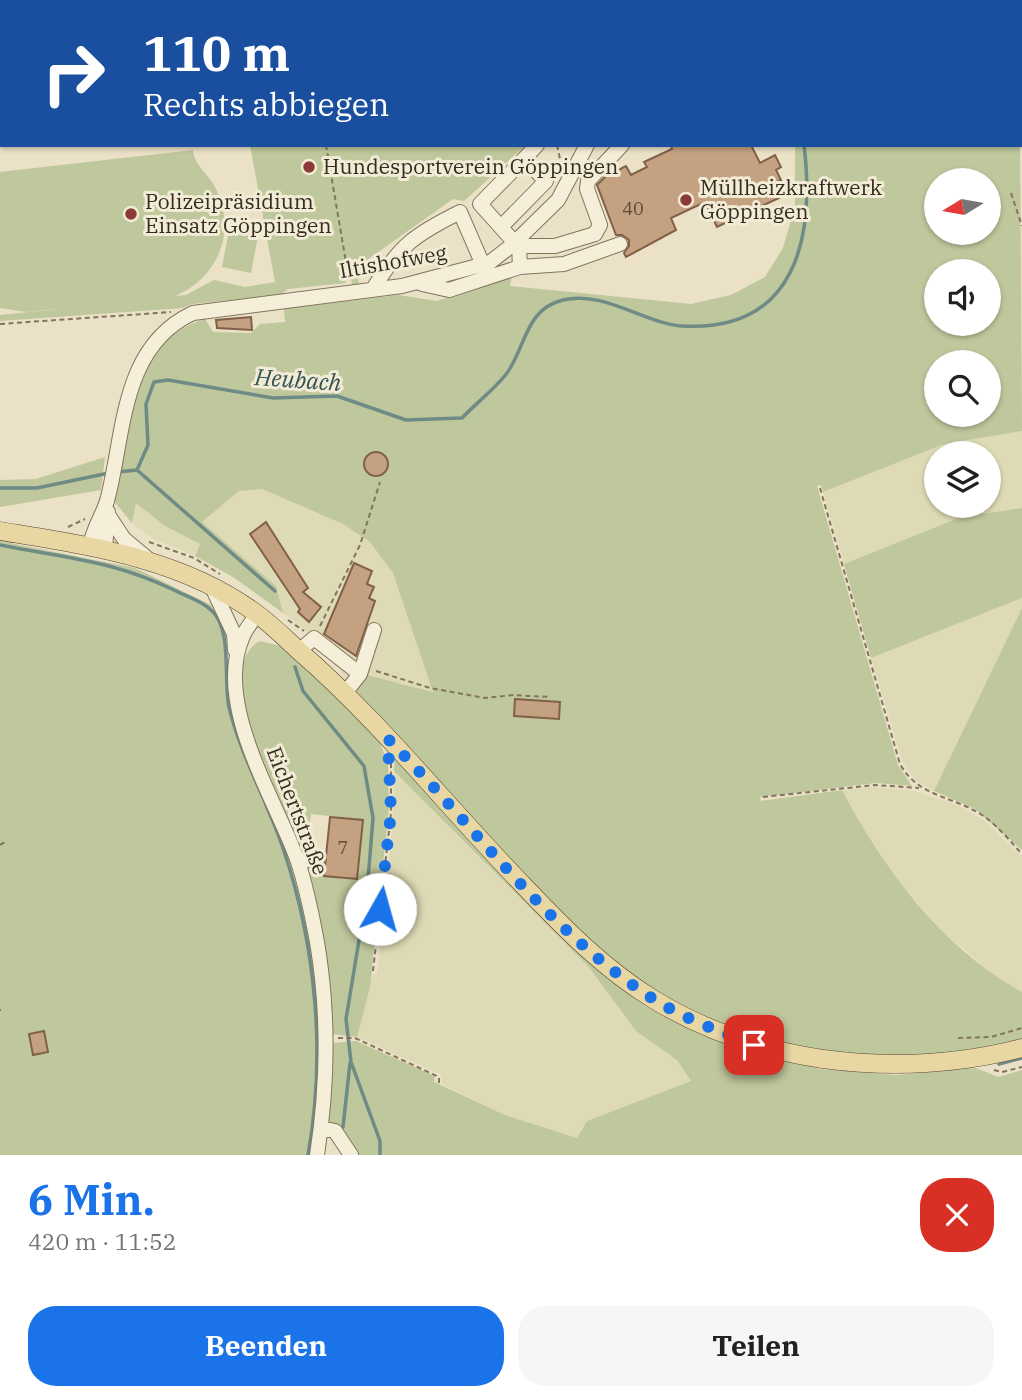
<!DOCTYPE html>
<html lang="de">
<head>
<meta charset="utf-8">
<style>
	:root { --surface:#fff; --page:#f6f6f6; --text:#202124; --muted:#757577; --accent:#1a73e8 }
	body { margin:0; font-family:"IBM Plex Serif",serif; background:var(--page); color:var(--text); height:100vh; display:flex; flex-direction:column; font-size:26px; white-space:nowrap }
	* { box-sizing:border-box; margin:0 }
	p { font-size:23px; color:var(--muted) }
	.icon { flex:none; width:38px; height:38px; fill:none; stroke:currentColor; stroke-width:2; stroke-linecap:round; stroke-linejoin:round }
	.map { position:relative; height:1155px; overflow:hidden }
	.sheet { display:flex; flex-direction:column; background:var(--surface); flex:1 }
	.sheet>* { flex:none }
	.banner { position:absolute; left:0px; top:0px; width:1022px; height:147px; box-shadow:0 2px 5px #0004; background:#1a4fa0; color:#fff; overflow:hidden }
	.needle { width:46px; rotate:259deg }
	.buttons { position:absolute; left:924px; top:168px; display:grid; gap:14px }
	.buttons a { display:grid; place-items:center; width:77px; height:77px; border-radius:50%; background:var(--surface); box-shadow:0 2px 5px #0004; font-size:35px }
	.pin { position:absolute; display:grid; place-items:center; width:60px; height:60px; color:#fff; margin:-30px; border-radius:14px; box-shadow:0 4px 10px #0006 }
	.me { position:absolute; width:77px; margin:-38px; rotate:7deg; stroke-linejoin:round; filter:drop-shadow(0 0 5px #0008) }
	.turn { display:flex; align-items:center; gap:24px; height:147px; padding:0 28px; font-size:32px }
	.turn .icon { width:91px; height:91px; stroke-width:2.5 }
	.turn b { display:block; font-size:49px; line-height:60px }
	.round { display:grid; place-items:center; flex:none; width:74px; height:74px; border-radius:28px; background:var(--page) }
	.overview { display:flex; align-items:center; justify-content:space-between; height:119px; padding:0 28px }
	h1 { font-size:42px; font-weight:700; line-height:52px; color:var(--accent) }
	.primary-button { display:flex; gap:14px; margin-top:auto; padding:14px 28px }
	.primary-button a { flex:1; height:80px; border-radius:28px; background:var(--accent); color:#fff; font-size:28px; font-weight:700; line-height:80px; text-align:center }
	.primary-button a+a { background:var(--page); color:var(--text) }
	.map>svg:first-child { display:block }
	.farmland { fill:#dedab5; fill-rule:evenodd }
	.green { fill:#bfc79c; fill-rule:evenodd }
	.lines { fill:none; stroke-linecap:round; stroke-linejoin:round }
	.stream { stroke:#6f8b86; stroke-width:3.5 }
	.building { fill:#c4a181; stroke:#806147; stroke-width:2 }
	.minor-casing { stroke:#83745e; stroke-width:16 }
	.major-casing { stroke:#524332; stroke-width:19 }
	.path { stroke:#83745e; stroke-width:2; stroke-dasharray:5 3.5; stroke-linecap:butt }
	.minor { stroke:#f5efd9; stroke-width:14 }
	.major { stroke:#e8d7a3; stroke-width:18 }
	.route { stroke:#1a73e8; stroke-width:12; stroke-dasharray:0 21.6 }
	.poi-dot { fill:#8c3a35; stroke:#f2ebd6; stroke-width:2.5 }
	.labels { text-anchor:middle; stroke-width:6; stroke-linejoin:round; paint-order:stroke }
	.number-label { font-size:18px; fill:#594938 }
	.poi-label { font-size:21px; fill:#352c20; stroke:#f2ebd6; text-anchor:start }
	.street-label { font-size:21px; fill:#352c20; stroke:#f2ebd6 }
	.water-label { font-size:23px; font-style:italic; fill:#315353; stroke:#f2ebd6 }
</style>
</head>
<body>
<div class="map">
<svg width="1022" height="1155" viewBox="0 0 1022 1155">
	<rect width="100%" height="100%" fill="#eae1c7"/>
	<path class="farmland" d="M1022,431V508L961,517L844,564L823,492L944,444ZM936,453H989V506H936Z
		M262,489L343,524L370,542L393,573L433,692L401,683L354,688L304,629L283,613L276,586L202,522L239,491Z
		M136,503L165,526L200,544L195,556L153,539L132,523Z
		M1022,598V608L934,791L916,781L903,763L871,658Z
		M394,771L588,966L636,1031L677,1060L691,1081L587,1121L577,1138L505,1115L443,1085L440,1074L357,1037L371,975L377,974L393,818Z
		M873,787L915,791L959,806L985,821L1022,857V992L1000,980L941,930L905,889L875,849L842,790Z"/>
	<path class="green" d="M105,0H522L523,2H106Z
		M1020,134L1022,431L944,444L823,492L821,485L817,486L898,765L912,786L876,783L760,797L761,801L842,790C884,870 942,948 1022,992V1042L906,1060L801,1050L711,1022L638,983L588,944L451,798L354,688L367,675L433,692L393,573L370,542L343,524L262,489L239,491L202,522L276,586L283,613L233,577L195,556L200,544L165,526L136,503L132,523L114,501C128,437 130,340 205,319L213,332L251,333L260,324L285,322L284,309L398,295L437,301L512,276L510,286L691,304L731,295L765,277L783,248L795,206V145H1020ZM936,180H989V233H936ZM936,271H989V324H936ZM936,362H989V415H936Z
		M250,145H526L464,201L453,199L357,267L359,286L352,284L349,266L343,268L346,283L288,289L280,295L192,304L183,308L0,321V315L78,307L26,312L0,308V172L193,150C195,167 208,173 215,187C238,231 218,278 175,296L186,295L214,280L245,287L275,282Z
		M230,225L259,231L251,273L222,267Z
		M105,457L101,490L0,507V480L36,479Z
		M1022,508V598L871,658L844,564L961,517Z
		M0,541L135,568L211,605C234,627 222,652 230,679C258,774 298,866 314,964C324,1028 318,1091 311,1155H0Z
		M1022,608V850L975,809L934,791Z
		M260,641L285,647L377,737L388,762L389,808L370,987L357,1037L332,1034L306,868L310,865L316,876H324L363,820L311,814L305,852L302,854C284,814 206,669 260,641Z
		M395,757L559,933L753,1049L820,1069L896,1075L976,1068L998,1077L1022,1070V1155H355L338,1127L328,1120L332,1043L356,1041L435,1076L434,1082L505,1115L577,1138L587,1121L691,1081L677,1060L636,1031L588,966L394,771Z"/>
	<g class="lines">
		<path class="stream" d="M1020,4L1022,2
			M137,470L275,591
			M117,472L137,470L148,445L146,404L154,382L168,380L273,398L337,396L406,420L462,418C476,403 495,389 507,373C526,347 525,309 563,300C603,290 644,323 681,326C797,333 815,237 804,145
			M0,488H37L109,473
			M0,545C66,558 111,560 174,590C185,596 202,601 211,610C233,629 223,680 229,707C241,757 268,802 284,851C316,947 326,1055 308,1155
			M295,667L303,691L364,766L373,818L367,892L346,1019L351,1062L380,1141V1155
			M999,1064L1022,1058
			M343,1127L350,1063"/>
	</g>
	<path class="building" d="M671,145H751L760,163L775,155L781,167L776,170L781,180L773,184L779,198L717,227L705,202L671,218L676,230L626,257L624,253L629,246V240L622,235H616L597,185L606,176L626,166L631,175L647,167L644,162L672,149Z
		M251,317L252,330L217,328L216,320Z
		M364 464a12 12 0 1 1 24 0a12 12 0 1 1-24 0Z
		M266,522L308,588L303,592L321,607L309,622L298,612L300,609L250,534Z
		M354,563L372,571L367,584L374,587L369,598L375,601L356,656L324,634Z
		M515,699L560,702L559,719L514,716Z
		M330,817L363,820L357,879L324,876Z
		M44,1031L48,1052L33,1055L29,1034Z"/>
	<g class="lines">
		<g class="minor-casing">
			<path id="minor" d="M4,2L7,0
				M524,159L537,145
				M501,227L546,181L524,159L480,204L515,243
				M511,246H555L595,234L600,225L587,189L588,181L622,145
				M520,267L564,264L620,244
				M422,284L449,290L520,267L519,246
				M373,289C400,245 414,235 460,212L483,265
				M109,516L124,539L148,559
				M90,546C94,526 102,517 107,501C125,434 120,347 193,313L402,286L489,263L511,246L558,200L587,145
				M105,549L108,512
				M212,587L234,634L235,650
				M257,614C253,621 246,628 243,636C213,703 274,796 297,859C306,885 312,915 317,942C329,1013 328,1084 317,1155
				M299,651L314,638L360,674L345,693
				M360,674L374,630
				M298,862L318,858
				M321,1128L335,1131L351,1155"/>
		</g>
		<g class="major-casing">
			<path id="major" d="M0,531C90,546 182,558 257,614C272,625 285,638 298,650C381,722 449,809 525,887C564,928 604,969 653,999C705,1031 763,1050 823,1059C890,1068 956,1065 1022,1048"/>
		</g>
		<path class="path" d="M302,0V2
			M527,0L528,2
			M753,0L755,2
			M642,2L655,0
			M989,2L991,0
			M326,145L349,280
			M557,145L561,164
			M1011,193L1022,226
			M0,324L171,312
			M820,488L900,764C918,797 953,796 982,815C997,825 1010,841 1022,854
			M68,527L85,519
			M149,542L194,558L220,574
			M288,620L304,631
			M320,626L360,545L380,482
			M376,671L430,688L485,698L513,695L550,697
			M763,797L875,785L919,788
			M0,845L5,842
			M373,971L391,813V761
			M0,1010H1
			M338,1038H355L439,1077V1085
			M958,1038L991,1037L1022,1028
			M994,1070L1002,1072L1022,1067"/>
		<use href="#minor" class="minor"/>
		<use href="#major" class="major"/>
	</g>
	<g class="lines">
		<path class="route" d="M380,909L391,813L388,739C475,826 547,931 652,998C683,1018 719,1031 754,1045"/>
	</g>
	<g class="poi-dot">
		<circle cx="309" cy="167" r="7"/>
		<circle cx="686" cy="200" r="7"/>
		<circle cx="131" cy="214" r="7"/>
	</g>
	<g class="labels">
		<g class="number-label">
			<text x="633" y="215">40</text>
			<text x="343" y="854">7</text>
		</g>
		<g class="poi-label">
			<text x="323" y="174">Hundesportverein Göppingen</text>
			<text x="700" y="195">Müllheizkraftwerk<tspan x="700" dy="24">Göppingen</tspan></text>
			<text x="145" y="209">Polizeipräsidium<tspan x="145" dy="24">Einsatz Göppingen</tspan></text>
		</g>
		<g class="street-label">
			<text transform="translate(393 262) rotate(-10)" y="7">Iltishofweg</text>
			<text transform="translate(297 811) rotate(69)" y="7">Eichertstraße</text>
		</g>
		<g class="water-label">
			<text transform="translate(298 380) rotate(4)" y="8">Heubach</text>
		</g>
	</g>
</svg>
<div class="buttons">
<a><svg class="needle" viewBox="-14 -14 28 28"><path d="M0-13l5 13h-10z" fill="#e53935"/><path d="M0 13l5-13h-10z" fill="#757577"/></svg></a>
<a><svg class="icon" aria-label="sound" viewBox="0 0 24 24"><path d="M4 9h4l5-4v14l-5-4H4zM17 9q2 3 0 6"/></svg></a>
<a><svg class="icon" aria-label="search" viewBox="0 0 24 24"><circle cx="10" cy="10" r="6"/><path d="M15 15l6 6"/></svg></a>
<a><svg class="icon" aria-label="layers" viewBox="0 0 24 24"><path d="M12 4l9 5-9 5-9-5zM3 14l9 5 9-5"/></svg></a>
</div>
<div class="pin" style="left:754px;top:1045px;background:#d93025"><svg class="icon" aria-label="arrive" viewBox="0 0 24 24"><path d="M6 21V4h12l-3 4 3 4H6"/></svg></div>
<svg class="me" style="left:380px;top:909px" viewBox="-20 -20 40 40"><circle r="19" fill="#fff"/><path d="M0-13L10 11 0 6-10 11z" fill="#1a73e8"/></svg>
<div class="banner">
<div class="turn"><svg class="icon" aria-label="right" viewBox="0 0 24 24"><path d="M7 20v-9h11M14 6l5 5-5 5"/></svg><div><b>110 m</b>Rechts abbiegen</div></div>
</div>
</div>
<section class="sheet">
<div class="overview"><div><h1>6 Min.</h1><p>420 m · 11:52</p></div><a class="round" style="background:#d93025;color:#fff"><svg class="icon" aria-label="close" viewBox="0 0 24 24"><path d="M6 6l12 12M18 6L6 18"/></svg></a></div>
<div class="primary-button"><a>Beenden</a><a>Teilen</a></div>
</section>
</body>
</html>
